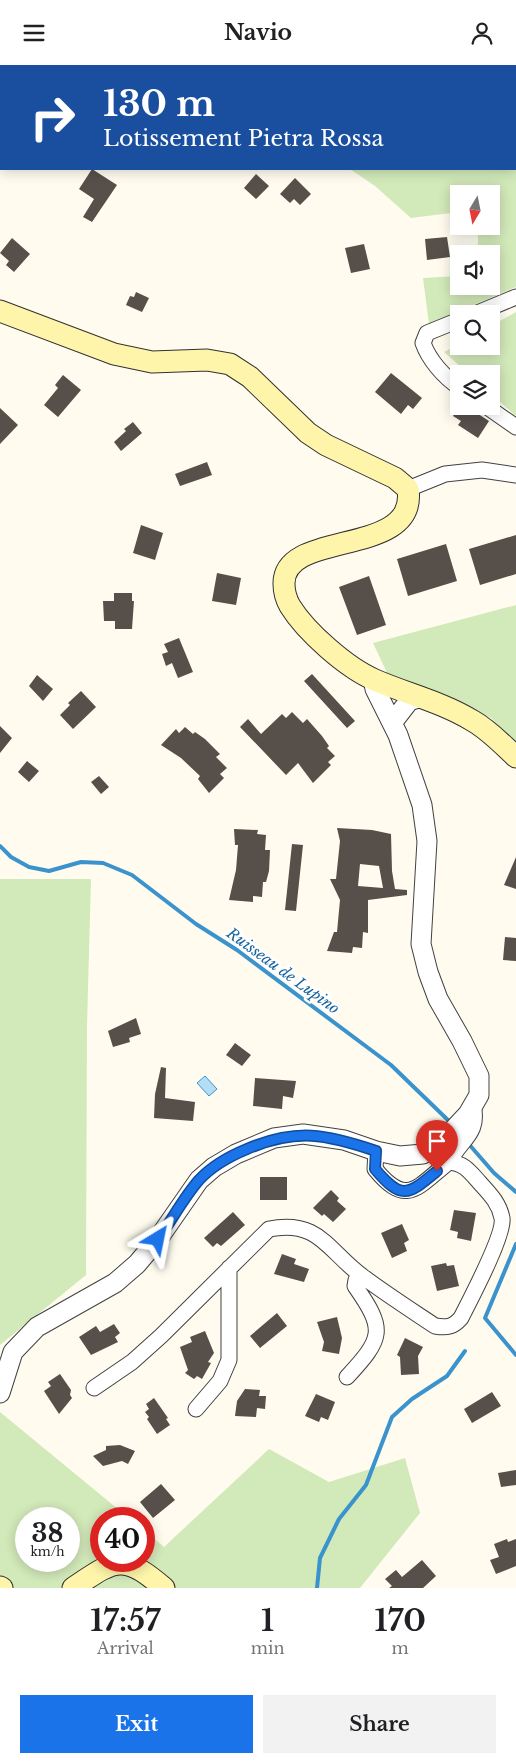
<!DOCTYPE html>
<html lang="en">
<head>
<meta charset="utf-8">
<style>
	:root { --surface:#fff; --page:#f2f2f2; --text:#202124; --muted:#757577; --accent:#1a73e8 }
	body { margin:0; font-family:"Libre Baskerville",serif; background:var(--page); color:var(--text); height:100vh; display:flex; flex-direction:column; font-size:19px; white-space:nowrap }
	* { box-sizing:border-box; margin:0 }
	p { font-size:16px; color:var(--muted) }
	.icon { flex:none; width:28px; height:28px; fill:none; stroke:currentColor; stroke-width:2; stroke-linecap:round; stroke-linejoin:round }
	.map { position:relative; height:1523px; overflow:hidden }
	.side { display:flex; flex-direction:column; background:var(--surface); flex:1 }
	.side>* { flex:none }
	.hud { position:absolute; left:0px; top:0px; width:516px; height:105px; box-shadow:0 2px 12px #0003; background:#1a4fa0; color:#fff; overflow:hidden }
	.needle { width:32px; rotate:190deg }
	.buttons { position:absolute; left:450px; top:120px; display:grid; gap:10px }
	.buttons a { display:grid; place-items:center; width:50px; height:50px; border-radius:0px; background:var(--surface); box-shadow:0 2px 12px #0003; font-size:25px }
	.speed { position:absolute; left:15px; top:1442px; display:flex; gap:10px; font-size:25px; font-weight:700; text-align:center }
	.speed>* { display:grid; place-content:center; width:65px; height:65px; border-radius:50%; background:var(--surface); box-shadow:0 2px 12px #0003; line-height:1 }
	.speed small { font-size:12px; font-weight:400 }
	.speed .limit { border:8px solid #d22; background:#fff; color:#111 }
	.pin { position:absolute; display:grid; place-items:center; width:42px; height:42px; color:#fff; margin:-51px -21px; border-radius:50% 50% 50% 0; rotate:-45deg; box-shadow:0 0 5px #0007 }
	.pin .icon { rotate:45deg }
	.me { position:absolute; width:55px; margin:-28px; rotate:35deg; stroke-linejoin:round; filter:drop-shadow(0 0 4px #0008) }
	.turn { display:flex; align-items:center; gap:18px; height:105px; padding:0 20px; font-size:22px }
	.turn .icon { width:65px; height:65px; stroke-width:2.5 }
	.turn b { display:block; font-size:35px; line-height:42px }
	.eta { display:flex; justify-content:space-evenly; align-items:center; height:85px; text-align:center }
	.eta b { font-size:30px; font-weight:700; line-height:35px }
	.button { display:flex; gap:10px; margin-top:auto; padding:10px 20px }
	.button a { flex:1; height:58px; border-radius:0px; background:var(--accent); color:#fff; font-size:20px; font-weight:700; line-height:58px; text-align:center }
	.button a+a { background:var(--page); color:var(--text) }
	header { display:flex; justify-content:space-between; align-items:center; height:65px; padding:0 20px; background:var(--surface); font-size:22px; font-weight:700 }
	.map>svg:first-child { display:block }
	.green { fill:#d2e9b9; fill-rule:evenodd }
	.water { fill:#b4ddf6; stroke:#3b93cd }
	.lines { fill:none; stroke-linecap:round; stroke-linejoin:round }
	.stream { stroke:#3b93cd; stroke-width:4 }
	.building { fill:#574f4a; fill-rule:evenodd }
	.minor-casing { stroke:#414141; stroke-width:17 }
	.tertiary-casing { stroke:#414141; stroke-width:21 }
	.secondary-casing { stroke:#303030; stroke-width:23 }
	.minor { stroke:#fff; stroke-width:15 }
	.tertiary { stroke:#fff; stroke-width:19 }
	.secondary { stroke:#fef5aa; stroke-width:21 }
	.route-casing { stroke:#114b97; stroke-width:12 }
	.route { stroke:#1a73e8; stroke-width:9 }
	.labels { text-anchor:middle; stroke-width:5; stroke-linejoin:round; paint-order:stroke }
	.water-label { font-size:15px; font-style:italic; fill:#1764a0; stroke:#fff }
</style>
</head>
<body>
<header><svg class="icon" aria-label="menu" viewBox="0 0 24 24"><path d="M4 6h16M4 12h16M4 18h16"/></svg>Navio<svg class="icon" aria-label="person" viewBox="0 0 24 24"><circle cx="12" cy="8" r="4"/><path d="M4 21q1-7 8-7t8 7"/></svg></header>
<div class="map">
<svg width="516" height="1523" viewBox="0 0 516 1523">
	<rect width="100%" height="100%" fill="#fffcef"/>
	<path class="green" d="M302,0H516V222L429,259L423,213L459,211V221H491V189H478V161H491V129H459V147L411,153L375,121L350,104H515V1Z
		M516,247V351L491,329V309H469L444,287L459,279V281H491V261Z
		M516,540V679L491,653L389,612L373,578Z
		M0,814H91L87,961L86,1210L0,1280Z
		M0,1347L130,1454H101V1496H144V1465L164,1482L269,1384L329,1417L405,1393L420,1448L360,1523H0ZM26,1454H69V1496H26Z"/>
	<path class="water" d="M205,1011L217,1024L209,1031L197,1018Z"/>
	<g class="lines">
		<path class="stream" d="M0,781L11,792L29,802L49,806L81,797L103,798L132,810L196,859L237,885L391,1000L451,1058
			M467,1077L494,1108L516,1127
			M516,1179L485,1253L516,1290
			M317,1523L320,1493L339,1454L366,1420L392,1352L412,1334L447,1311L465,1286"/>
	</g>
	<path class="building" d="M92,104L117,120L92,157L83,152L94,134L79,124Z
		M256,109L269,121L256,134L244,123Z
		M295,113L311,129L300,140L294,134L290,138L280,129Z
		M447,172L450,192L427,195L425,174Z
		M12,173L30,189L14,207L6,200L9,196L0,188Z
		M364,179L370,204L351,208L345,183Z
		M136,227L149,233L142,247L126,240L130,231L134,232Z
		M391,308L422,333L413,344L408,340L401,349L375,327Z
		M63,310L81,325L58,352L44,340L58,323L55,320Z
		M459,341H466L489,356L478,373L458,360L461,356L453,351Z
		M0,343L18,360L0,379Z
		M133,357L142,368L121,386L114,377L126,366L124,364Z
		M207,397L212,410L180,421L175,409Z
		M141,460L163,468L155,495L133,488Z
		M516,470V509L480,520L469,484Z
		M446,479L457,516L408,531L397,494Z
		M217,508L241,513L236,540L212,536Z
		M369,511L386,560L357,570L339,522Z
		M114,528H132V536H134L132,564H115V556H104L103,536H114Z
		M179,573L193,607L178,613L172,598L166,601L162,589L168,587L164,579Z
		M312,609L355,656L347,663L304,616Z
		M37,610L53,624L43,636L29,621Z
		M81,626L96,642L73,664L60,650L70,640L68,638Z
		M292,647L303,658L307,654L322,671L329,681L327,683L335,691L328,697L331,700L313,718L298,698L286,710L240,662L248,654L261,669L282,649L286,653Z
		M0,661L12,673L0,688Z
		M185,662L193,669L195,667L205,674L220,689L216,692L227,703L220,709L224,713L209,728L198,714L200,711L181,693L161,680L176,664L179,668Z
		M27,696L39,706L29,717L18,707Z
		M99,711L109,722L101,729L91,717Z
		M337,763L372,765L391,769L392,806L395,824L407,825V830L368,835V868L363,867L362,883L353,882L352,888L327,886L334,867H337L340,835L330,814H336L340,776ZM360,799L379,801L383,823L358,821Z
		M234,764L258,765L257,769L266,770L265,785H270L269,806L266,817H263L262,832L253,831V837L229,835L236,805L238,780H235Z
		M292,779L303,780L296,846L285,845Z
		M516,792V824L504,820Z
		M505,872L516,873V896L503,895Z
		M136,953L141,969L129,973L130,977L113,982L108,966Z
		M235,978L251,990L242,1001L226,990Z
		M161,1002L166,1003L165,1033L195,1037L193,1056L154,1053L155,1029Z
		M255,1013L296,1016L293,1033L283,1031L282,1044L253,1041Z
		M260,1112H287V1135H260Z
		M331,1125L339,1133L337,1136L346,1144L333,1157L324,1149L322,1151L313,1143Z
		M454,1145L476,1148L471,1176L457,1173L458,1167L450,1165Z
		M233,1147L245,1160L221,1181L217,1178L213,1182L204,1173Z
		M402,1159L409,1175L404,1178L407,1186L392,1193L381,1168Z
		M282,1189L296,1194L294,1199L309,1204L304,1217L274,1209Z
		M446,1198L447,1201L454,1200L459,1221L437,1226L431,1201Z
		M277,1248L287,1261L260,1283L250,1271Z
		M337,1252L342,1273L339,1289L322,1286L324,1277L317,1257Z
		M114,1259L120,1268L115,1272L118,1277L91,1290L79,1272L96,1261L100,1267Z
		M205,1266L214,1288L208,1297L211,1298L202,1314L197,1311L194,1314L185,1308L188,1305L180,1282L192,1277L190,1272Z
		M405,1273L423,1282L418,1291L419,1309L401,1310L400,1292L397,1290Z
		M60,1309L71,1325L70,1330L72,1333L59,1349L44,1326L51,1321L48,1317Z
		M245,1324L260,1325L259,1331H266L265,1344L257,1343L256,1352L235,1351L237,1336Z
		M492,1327L501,1341L472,1358L464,1344Z
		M316,1329L335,1337L328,1355L321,1352L319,1357L305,1351Z
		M154,1333L168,1353L166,1354L170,1360L157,1369L147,1354L149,1352L145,1347L149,1344L146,1339Z
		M120,1380L135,1386L128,1399L122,1396L103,1401L93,1391L106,1385V1381Z
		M516,1405V1420L501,1422L498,1408Z
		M161,1419L175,1435L153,1453L140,1437Z
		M507,1474L508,1477L516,1474V1501L496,1509L490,1495L499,1492L494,1479Z
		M422,1495L436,1511L423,1523H389L392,1521L385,1514L396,1505L402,1512Z"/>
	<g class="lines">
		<g class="minor-casing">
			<path id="minor" d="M475,249L516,232
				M459,255L427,268L423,278C429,295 444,312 459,322
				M486,341L516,362
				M408,424L445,409L482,405L516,410
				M449,1097C461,1074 480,1069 473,1040
				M347,1312C383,1273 386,1265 355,1221L356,1215L361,1210
				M94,1323L132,1297L161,1271L269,1164C319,1154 328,1186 362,1211C386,1229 411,1245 435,1261C447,1263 453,1262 461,1253C470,1235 505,1169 502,1153C499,1138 490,1129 480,1118C470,1107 464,1098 449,1097C417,1122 407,1143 375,1104L376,1086
				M196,1344L220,1316L229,1295V1203"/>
		</g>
		<g class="tertiary-casing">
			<path id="tertiary" d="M392,658L409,636L421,632
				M0,1328L13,1287L37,1262L115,1218L137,1199L158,1174L199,1115L214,1102L236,1089L274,1073L303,1069L344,1075L376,1086L400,1091L423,1089L441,1078L468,1049L479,1030V1011L462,976L438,934L428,907L421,879L427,776L422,740L398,670L375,624L373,614"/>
		</g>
		<g class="secondary-casing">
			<path id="secondary" d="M0,246L114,289L152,297L207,295L230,299L250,312L308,368L326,380L395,413L408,424C418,494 283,463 284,519C284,527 286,534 290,541C306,567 347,603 375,615C407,629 442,637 473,656C489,665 502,679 516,692
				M0,1522L2,1523
				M73,1523C115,1495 122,1487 164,1523"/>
		</g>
		<use href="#minor" class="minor"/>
		<use href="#tertiary" class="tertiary"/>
		<use href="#secondary" class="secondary"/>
	</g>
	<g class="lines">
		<g class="route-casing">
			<path id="route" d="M158,1174C172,1155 184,1132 199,1115C212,1101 230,1091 247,1084C297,1063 326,1069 376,1086L375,1104C402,1136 408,1130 437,1106"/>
		</g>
		<use href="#route" class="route"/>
	</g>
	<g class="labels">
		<g class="water-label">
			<text transform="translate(283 906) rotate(36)" y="5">Ruisseau de Lupino</text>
		</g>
	</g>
</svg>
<div class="buttons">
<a><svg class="needle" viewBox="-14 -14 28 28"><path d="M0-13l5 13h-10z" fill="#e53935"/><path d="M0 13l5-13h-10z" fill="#757577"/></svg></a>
<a><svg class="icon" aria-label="sound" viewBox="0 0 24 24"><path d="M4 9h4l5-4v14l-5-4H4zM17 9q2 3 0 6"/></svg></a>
<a><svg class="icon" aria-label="search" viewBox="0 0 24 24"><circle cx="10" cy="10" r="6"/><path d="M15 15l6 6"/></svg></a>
<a><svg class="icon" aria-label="layers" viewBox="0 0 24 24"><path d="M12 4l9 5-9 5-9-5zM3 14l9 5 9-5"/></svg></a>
</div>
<div class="speed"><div>38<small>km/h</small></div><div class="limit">40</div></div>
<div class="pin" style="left:437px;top:1106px;background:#d93025"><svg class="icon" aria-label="arrive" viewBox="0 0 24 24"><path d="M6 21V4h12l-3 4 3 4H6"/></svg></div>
<svg class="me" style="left:158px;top:1174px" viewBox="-20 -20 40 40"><path d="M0-17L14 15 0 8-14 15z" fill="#1a73e8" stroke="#fff" stroke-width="4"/></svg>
<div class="hud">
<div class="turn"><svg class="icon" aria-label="right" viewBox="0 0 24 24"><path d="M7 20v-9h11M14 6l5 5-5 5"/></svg><div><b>130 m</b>Lotissement Pietra Rossa</div></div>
</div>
</div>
<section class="side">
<div class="eta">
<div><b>17:57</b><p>Arrival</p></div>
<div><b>1</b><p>min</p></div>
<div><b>170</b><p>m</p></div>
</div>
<div class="button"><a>Exit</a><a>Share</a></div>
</section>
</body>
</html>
